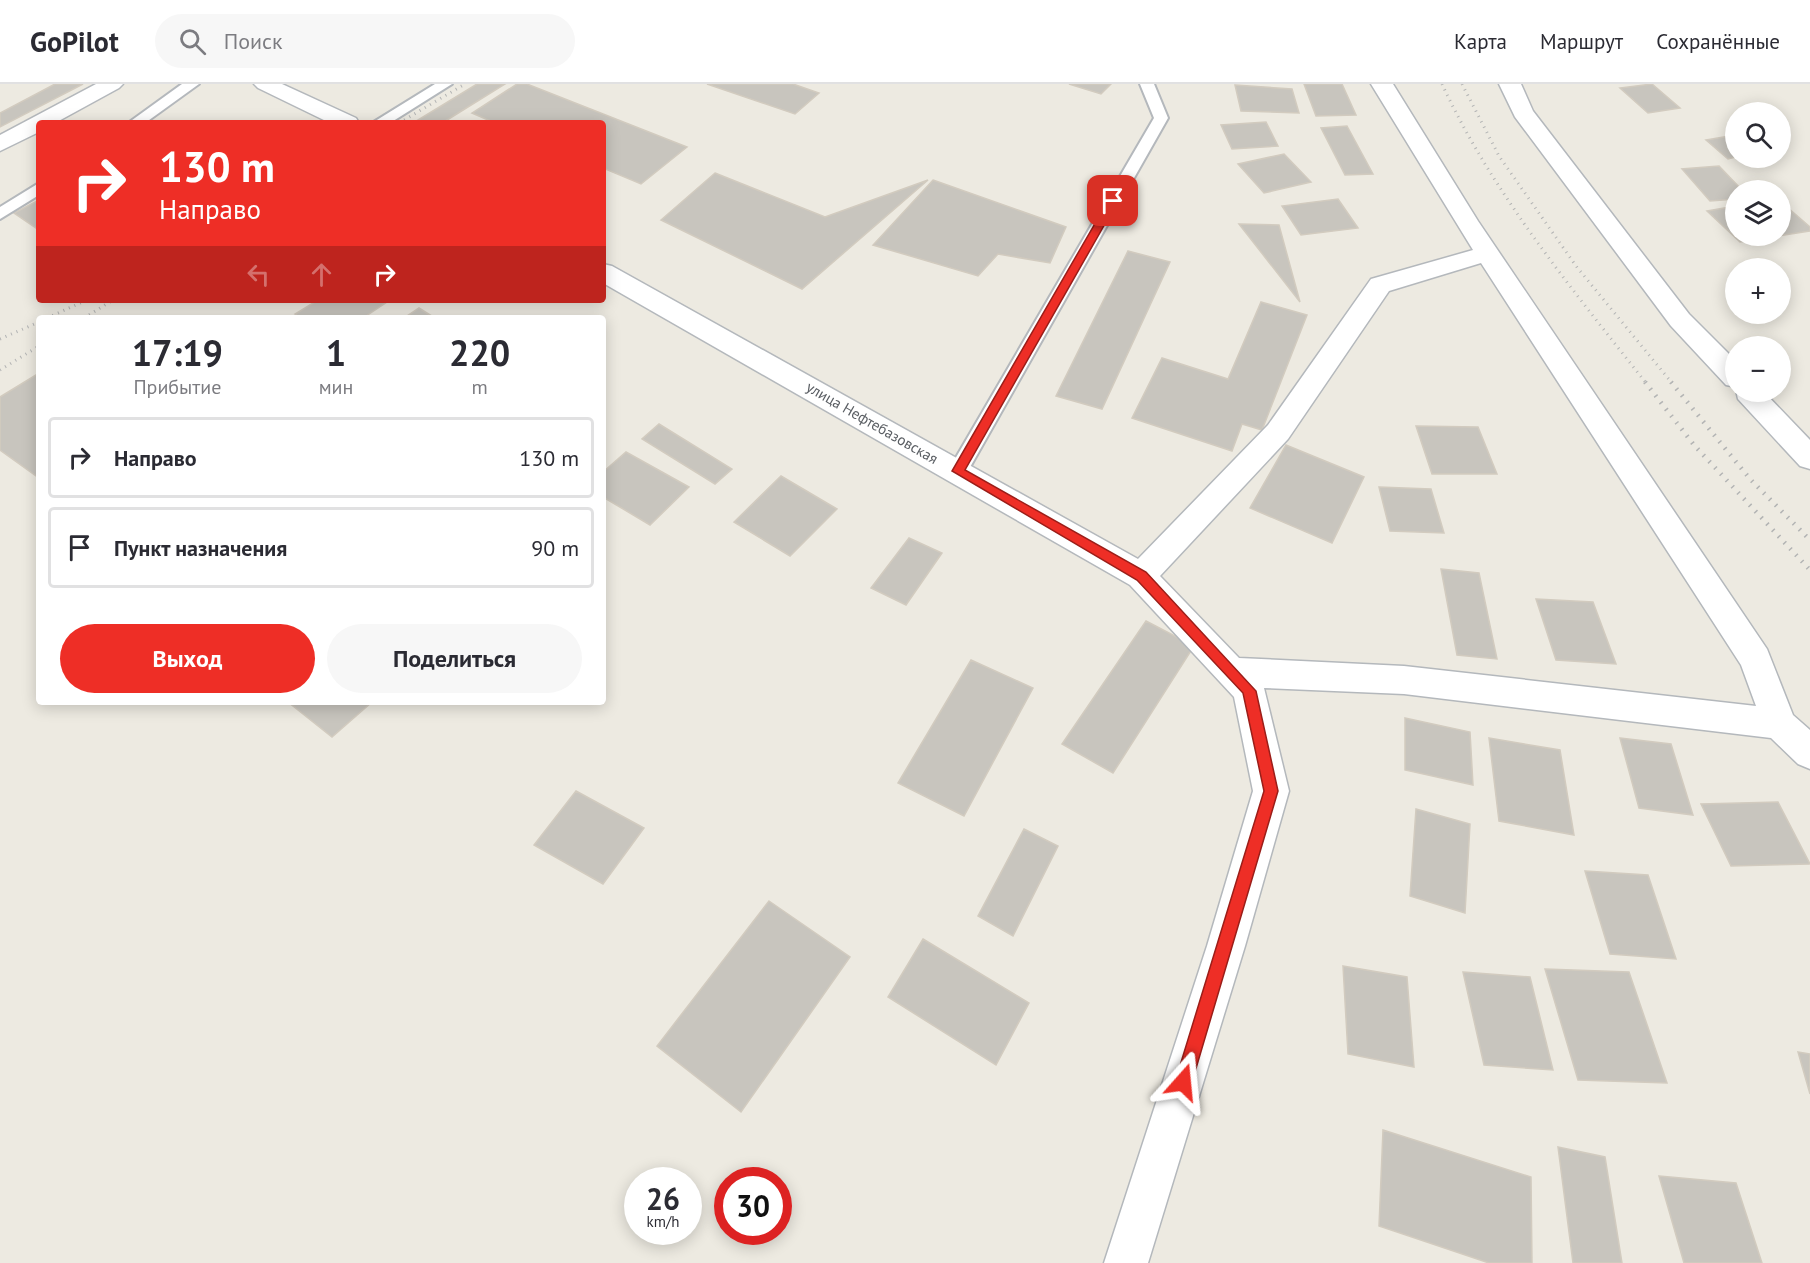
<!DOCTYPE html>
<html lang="ru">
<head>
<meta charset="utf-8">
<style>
	:root { --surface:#fff; --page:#f7f7f7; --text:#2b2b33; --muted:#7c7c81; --line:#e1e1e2; --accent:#ee2e26 }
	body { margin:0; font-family:"PT Sans",sans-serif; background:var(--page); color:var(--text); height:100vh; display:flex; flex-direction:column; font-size:22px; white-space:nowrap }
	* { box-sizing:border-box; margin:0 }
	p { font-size:20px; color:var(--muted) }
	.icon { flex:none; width:33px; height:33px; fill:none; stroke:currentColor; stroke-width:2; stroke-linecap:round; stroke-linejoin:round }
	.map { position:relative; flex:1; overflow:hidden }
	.sheet { position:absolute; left:36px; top:231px; width:570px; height:390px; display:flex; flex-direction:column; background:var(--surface); border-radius:6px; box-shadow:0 3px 15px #0003 }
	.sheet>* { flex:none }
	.hud { position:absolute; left:36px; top:36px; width:570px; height:183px; border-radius:6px; box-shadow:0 3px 15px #0003; background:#ee2e26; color:#fff; overflow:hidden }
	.buttons { position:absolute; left:1725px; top:18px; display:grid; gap:12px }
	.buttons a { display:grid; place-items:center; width:66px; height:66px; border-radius:50%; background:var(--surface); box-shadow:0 3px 15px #0003; font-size:30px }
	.speed { position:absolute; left:624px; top:1083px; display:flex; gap:12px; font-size:30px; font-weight:700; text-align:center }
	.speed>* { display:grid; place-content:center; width:78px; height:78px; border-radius:50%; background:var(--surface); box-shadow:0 3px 15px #0003; line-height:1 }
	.speed small { font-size:15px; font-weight:400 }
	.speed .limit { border:9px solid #d22; background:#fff; color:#111 }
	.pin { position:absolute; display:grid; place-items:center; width:51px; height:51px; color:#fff; margin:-26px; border-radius:12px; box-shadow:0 3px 9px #0006 }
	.me { position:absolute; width:66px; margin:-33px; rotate:18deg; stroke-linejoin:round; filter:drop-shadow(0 0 4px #0008) }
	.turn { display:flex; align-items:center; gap:21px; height:126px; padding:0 24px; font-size:27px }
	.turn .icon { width:78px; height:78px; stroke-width:2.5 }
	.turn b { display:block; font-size:42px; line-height:51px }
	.lanes { display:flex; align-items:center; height:57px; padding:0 24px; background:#0003; justify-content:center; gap:30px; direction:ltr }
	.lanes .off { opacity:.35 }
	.eta { display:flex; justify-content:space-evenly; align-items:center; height:102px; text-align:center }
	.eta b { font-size:36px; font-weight:800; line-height:42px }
	.button { display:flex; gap:12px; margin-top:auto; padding:12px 24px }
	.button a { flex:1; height:69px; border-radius:36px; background:var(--accent); color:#fff; font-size:24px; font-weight:800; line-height:69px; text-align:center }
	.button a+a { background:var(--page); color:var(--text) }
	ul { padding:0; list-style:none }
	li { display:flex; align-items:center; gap:18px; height:81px; margin:0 12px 9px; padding:0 12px; border:3px solid var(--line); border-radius:6px }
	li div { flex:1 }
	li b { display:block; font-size:22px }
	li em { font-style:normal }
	header { display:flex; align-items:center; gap:36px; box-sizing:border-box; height:84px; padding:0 30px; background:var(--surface); border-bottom:2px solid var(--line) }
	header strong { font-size:28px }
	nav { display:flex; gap:33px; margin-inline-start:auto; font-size:21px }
	.search { width:420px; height:54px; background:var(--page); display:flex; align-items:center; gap:15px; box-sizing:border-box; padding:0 21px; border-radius:33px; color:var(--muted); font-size:22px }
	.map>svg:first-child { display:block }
	.building { fill:#c8c5be; stroke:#d2cbbf; stroke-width:1.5 }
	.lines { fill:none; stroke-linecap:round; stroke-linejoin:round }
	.lane-casing { stroke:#b4b8bc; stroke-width:4 }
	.street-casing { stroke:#b4b8bc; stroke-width:3 }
	.lane { fill:#fff; fill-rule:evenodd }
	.street { fill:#fff; fill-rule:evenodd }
	.rail-far1 { stroke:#b3b4b4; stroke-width:3; stroke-dasharray:1 5; stroke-linecap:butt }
	.rail { stroke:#b3b4b4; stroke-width:4.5; stroke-dasharray:1.5 7; stroke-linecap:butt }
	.route { fill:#ee2e26; stroke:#9b1e19; stroke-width:1.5 }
	.labels { text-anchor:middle; stroke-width:4.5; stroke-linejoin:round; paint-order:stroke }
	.street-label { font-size:15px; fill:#5a5e63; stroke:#fff }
</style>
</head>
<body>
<header>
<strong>GoPilot</strong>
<div class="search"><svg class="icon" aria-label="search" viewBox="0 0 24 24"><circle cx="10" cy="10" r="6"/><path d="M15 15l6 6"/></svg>Поиск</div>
<nav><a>Карта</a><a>Маршрут</a><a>Сохранённые</a></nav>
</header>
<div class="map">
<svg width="1810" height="1179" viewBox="0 0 1810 1179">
	<rect width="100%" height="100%" fill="#edeae1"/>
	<path class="building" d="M55,0H83L0,43V29Z
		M477,0H505L447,36L454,39H413Z
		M517,0H527L687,63L641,100L603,84V39H495L472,29Z
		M707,0H793L819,9L795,30Z
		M1069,0H1111L1101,10Z
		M1304,0H1342L1356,31L1316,32Z
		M1652,0L1680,24L1648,29L1620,4Z
		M1235,1L1292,5L1299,29L1241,27Z
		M1266,38L1278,62L1232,65L1221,41Z
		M1347,42L1373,90L1345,91L1321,44Z
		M1736,51V73L1728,75L1706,56Z
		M1284,70L1311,98L1264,109L1238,80Z
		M1719,82L1742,106H1736V115L1710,117L1682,85Z
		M715,89L825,133L928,96L802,205L661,136Z
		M933,96L1066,143L1050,179L998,170L978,192L873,161Z
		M1338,115L1358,144L1301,151L1282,122Z
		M39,116V146L14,129Z
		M1780,117L1810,143V147L1740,158L1707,127L1736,122V152H1780Z
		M1239,140L1279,141L1300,218Z
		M1128,167L1170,178L1102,325L1056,312Z
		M318,216H390L363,234H301L295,230Z
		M1261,218L1307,231L1262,346L1242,340L1232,367L1132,334L1162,274L1228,295Z
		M419,224L435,234H404Z
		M39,289V394L0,366V313Z
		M659,340L732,385L715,400L642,355Z
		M1416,342L1478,343L1497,390H1432Z
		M1286,361L1364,393L1332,459L1250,424Z
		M626,368L689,403L650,441L603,413V388Z
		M781,392L837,425L790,472L734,438Z
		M1379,403L1431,405L1444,449L1390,447Z
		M909,454L942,469L906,521L871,504Z
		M1441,485L1479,489L1497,575L1457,571Z
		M1536,515L1593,518L1616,580L1556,576Z
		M1146,537L1194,562L1113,689L1062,660Z
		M971,576L1033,604L964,732L898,699Z
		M288,618H372L332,653Z
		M1405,634L1470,648L1473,701L1405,686Z
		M1489,654L1560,666L1574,751L1499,737Z
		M1620,654L1671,660L1693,731L1639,724Z
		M576,707L644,744L603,800L534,761Z
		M1778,718L1810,780L1731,782L1701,720Z
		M1416,725L1470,740L1465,829L1410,812Z
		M1024,745L1058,762L1013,852L978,832Z
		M1585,787L1648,791L1676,875L1610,870Z
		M769,817L850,873L741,1028L657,962Z
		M923,855L1029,919L996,981L888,913Z
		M1343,882L1407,893L1414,983L1348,970Z
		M1545,885L1629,888L1667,999L1578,996Z
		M1463,888L1530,893L1553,986L1484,981Z
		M1798,968L1810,970V1010Z
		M1383,1046L1531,1093L1532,1179H1489L1379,1142Z
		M1558,1063L1605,1073L1622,1179H1573Z
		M1659,1092L1736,1099L1762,1179H1684Z"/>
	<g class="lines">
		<g class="lane-casing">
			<path id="lane" d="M182,0H199L145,39H128Z
				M435,0H452L390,39H372Z
				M1140,0H1154L1168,34L965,392L958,394L951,392L948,387L951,382L1154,34Z
				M39,99V111L0,135V123Z"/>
		</g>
		<g class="street-casing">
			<path id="street" d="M96,0H123L119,4L55,39H39V48L0,67V51Z
				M254,0H282L356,34L359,39H330L258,4Z
				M1371,0H1393L1478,137L1767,565L1793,631L1810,646V685L1798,680L1771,654L1404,610L1264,604L1289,707L1245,862L1148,1179H1104L1207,862L1253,707L1234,613L1130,501L603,199V180L612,182L1138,475L1268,341L1371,195L1473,166ZM1481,179L1741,581L1756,622L1404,582L1239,574L1160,492L1288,355L1389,207Z
				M1499,0H1521L1533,27L1689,230L1736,277V303L1726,301L1671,242L1515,33Z
				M1736,306L1764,308L1810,356V385L1800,382L1738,315Z"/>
		</g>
		<use href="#lane" class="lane"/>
		<use href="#street" class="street"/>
		<path class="rail-far1" d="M1442,0C1493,110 1572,205 1646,299
			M1462,0L1499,72L1576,182L1672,299
			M399,39L465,0
			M47,234L87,216
			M84,234L113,216
			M0,255L39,238
			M0,286L39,262"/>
		<path class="rail" d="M1645,298L1694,361L1810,486
			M1671,298L1750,395L1810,456"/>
	</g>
	<path class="route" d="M1113,115L1118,117L965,386L1146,488L1256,607L1278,707L1192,998L1189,1004L1183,1006L1177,1004L1175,998L1264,707L1243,609L1137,496L952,387L1108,117Z"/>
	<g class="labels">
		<g class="street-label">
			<text transform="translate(872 339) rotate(30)" y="5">улица Нефтебазовская</text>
		</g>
	</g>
</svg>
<div class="buttons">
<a><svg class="icon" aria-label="search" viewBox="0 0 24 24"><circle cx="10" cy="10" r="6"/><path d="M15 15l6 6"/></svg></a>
<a><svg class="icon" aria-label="layers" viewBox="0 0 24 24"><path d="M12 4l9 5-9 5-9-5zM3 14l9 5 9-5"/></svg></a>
<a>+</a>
<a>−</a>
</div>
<div class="speed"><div>26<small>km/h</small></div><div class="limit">30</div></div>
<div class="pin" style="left:1113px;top:117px;background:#d93025"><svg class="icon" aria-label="arrive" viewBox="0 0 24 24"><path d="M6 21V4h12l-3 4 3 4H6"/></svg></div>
<svg class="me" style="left:1183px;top:998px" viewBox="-20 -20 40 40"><path d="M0-17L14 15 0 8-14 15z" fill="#ee2e26" stroke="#fff" stroke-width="4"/></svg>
<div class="hud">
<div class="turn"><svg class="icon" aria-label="right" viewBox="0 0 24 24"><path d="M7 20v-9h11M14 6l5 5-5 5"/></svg><div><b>130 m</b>Направо</div></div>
<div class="lanes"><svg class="icon off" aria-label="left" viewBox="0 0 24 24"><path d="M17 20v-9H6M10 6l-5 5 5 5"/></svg><svg class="icon off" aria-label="ahead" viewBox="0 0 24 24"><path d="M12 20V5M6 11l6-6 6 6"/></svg><svg class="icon" aria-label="right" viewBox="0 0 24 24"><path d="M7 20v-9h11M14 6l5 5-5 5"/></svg></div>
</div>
<section class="sheet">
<div class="eta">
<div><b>17:19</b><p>Прибытие</p></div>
<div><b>1</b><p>мин</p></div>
<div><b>220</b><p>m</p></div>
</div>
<ul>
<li><svg class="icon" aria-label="right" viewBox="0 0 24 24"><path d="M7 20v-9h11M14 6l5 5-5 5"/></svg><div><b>Направо</b></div><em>130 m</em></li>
<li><svg class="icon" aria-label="arrive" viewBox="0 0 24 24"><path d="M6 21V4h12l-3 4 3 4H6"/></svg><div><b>Пункт назначения</b></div><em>90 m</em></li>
</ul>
<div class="button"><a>Выход</a><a>Поделиться</a></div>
</section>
</div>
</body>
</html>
